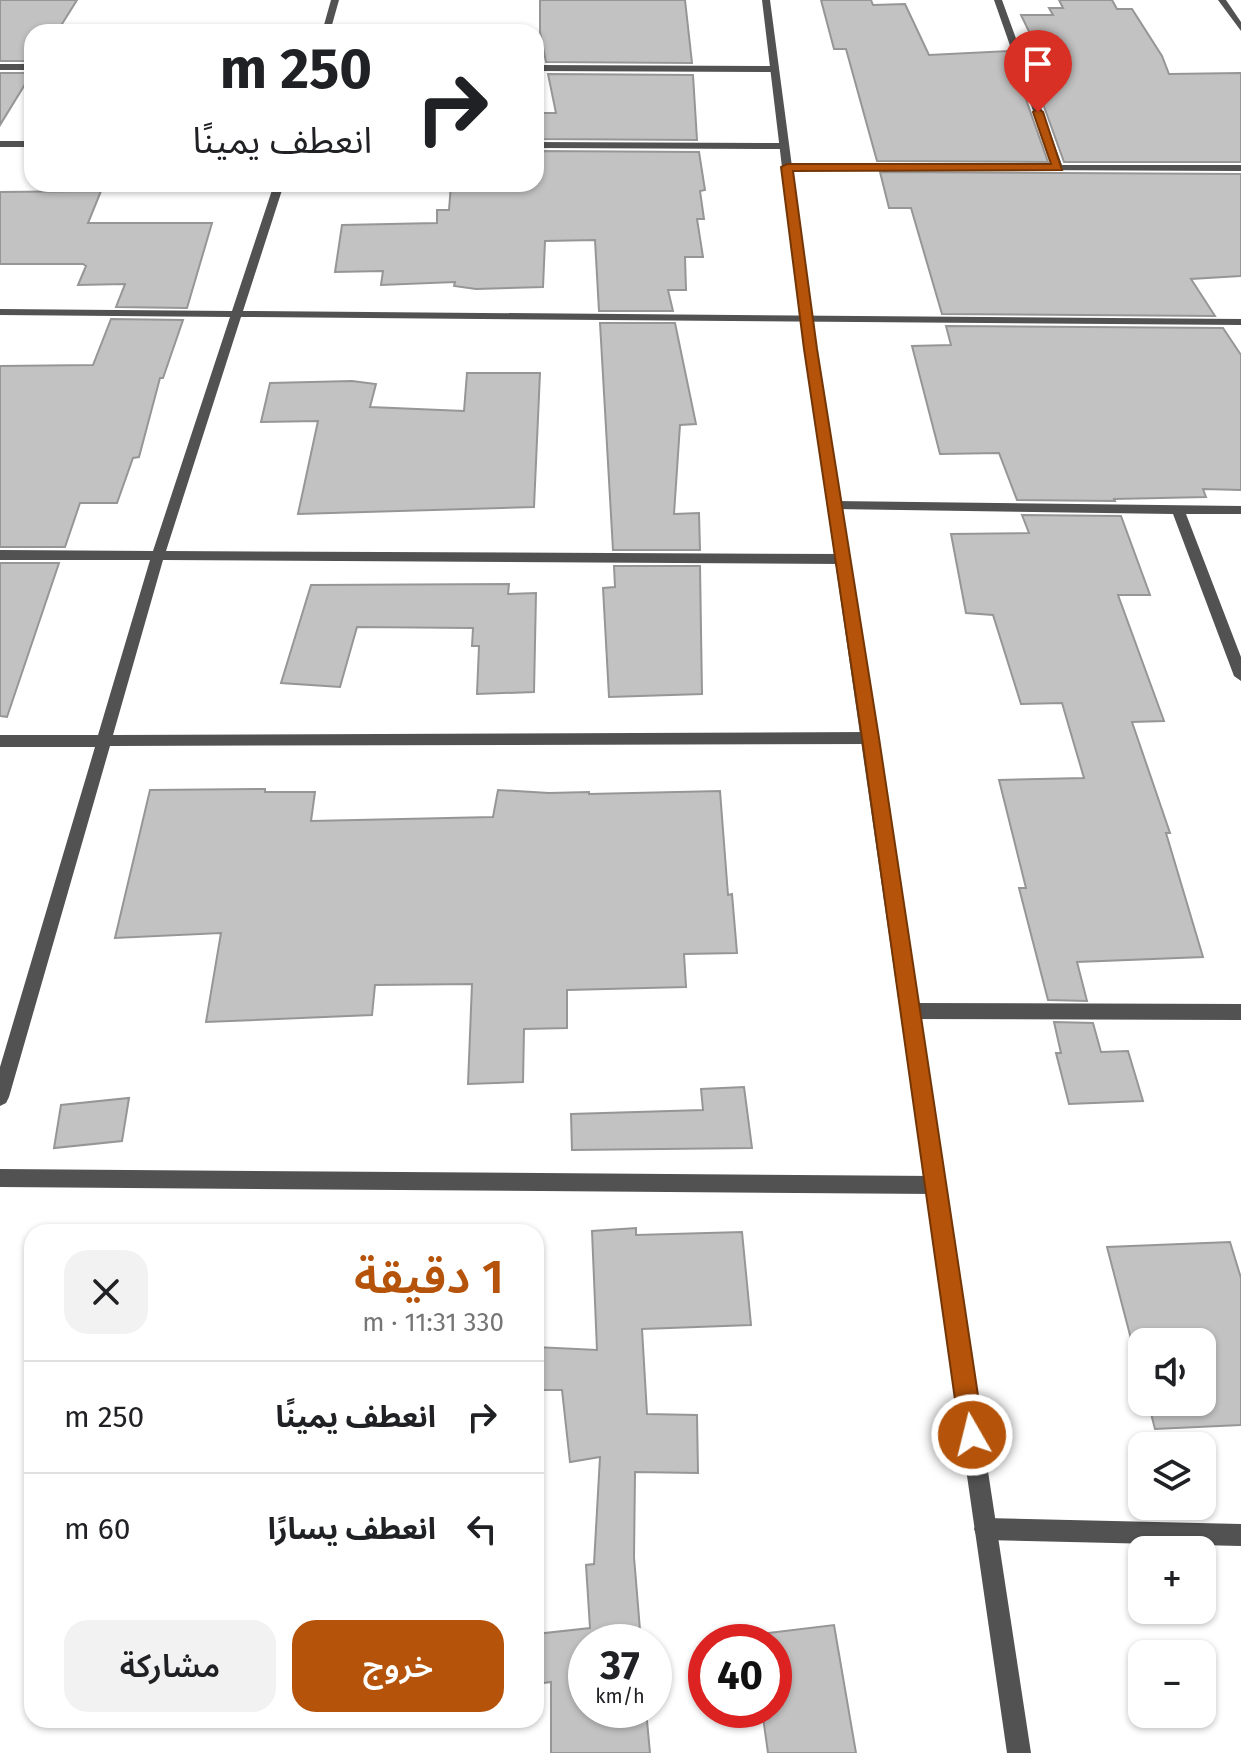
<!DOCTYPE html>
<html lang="ar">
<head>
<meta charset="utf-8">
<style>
	:root { --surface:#fff; --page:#f2f2f2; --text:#202124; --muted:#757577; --line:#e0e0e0; --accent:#b45309 }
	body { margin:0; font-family:"Fira Sans","Noto Sans Arabic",sans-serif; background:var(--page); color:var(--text); direction:rtl; height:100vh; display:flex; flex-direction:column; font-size:30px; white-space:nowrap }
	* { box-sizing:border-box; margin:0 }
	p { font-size:26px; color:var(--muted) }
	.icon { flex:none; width:44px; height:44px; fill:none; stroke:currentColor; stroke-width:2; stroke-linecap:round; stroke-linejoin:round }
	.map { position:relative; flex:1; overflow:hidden; direction:ltr }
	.panel { position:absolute; left:24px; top:1224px; width:520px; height:504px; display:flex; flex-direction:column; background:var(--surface); border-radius:24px; box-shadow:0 2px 6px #0004; direction:rtl }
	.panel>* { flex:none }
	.top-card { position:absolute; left:24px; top:24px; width:520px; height:168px; border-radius:24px; box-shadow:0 2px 6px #0004; direction:rtl; background:#fff; color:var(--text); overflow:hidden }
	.tools { position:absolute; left:1128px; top:1328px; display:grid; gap:16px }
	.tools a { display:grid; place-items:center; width:88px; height:88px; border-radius:16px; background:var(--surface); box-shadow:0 2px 6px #0004; font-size:40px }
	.speed { position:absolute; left:568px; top:1624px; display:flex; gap:16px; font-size:40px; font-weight:700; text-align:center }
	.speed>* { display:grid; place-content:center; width:104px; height:104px; border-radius:50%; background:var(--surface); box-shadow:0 2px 6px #0004; line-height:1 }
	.speed small { font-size:20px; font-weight:400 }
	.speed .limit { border:12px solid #d22; background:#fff; color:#111 }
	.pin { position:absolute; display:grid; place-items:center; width:68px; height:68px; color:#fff; margin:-82px -34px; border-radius:50% 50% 50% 0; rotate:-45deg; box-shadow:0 0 8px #0007 }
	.pin .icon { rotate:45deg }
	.me { position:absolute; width:88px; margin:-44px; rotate:352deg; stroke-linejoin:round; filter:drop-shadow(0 0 6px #0008) }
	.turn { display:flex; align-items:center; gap:28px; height:168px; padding:0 40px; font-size:36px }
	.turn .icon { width:104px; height:104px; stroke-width:2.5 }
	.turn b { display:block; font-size:56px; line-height:68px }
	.round { display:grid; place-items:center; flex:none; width:84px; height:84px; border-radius:24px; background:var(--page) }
	.summary { display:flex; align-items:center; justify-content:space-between; height:136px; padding:0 40px }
	h1 { font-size:48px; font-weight:600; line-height:60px; color:var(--accent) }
	.cta { display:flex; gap:16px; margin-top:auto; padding:16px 40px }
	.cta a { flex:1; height:92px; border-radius:24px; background:var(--accent); color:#fff; font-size:32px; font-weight:600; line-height:92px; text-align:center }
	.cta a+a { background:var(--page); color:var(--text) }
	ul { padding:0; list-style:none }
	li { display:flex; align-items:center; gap:24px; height:112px; padding:0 40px; border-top:2px solid var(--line) }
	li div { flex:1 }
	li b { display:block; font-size:30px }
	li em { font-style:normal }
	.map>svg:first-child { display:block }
	.building { fill:#c2c2c2; stroke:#969696; stroke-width:2 }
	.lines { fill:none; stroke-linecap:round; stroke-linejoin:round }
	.minor { fill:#525252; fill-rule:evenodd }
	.tertiary { fill:#525252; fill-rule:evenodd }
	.route { fill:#b45309; stroke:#753606; stroke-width:2 }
</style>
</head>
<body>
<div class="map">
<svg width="1241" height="1753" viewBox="0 0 1241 1753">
	<rect width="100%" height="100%" fill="#fff"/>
	<path class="building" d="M0,0H77L57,32H32V61H0Z
		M540,0H685L692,63L546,62L540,32Z
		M821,0H871L873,5L905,4L929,55L1009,51L1048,162L877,161L846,49H834Z
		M1059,0H1112L1117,9H1132L1162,56L1169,74L1241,73V162H1064L1024,51L1038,50L1021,15H1053L1049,8H1063Z
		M0,73H32L0,125Z
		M548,74L693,75L697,140L536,139L538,113H556Z
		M536,151L699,152L705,190L700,191L704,219H697L703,257H685L686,290H668L673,311H599L595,240L545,241L543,287L476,289L454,286L455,282L381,285L383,271L335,272L342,225L437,223V210H449L451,184H536Z
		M880,172L1241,174V276L1191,279L1215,316L942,314L911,208H889Z
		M101,191L88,223H212L187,308L116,307L125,284L78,285L86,266L83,264H0V192Z
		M111,319L183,320L163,378H160L139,457L133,458L117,503H80L65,547H0V366L93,365Z
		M600,323H675L696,424L680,425L674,514L699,513L700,550H613Z
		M946,326L1223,328L1241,355V490L1203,489L1206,497L1114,499L1115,501L1017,500L999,453L940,454L912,346L951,345Z
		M467,373H540L534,507L298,514L318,421L261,422L270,383L352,381L376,384L370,407L464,411Z
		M1022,515L1121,516L1150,595H1118L1164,721L1132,722L1170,833H1166L1203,957L1077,962L1087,1001L1048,1000L1019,888H1026L999,780L1084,778L1062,703L1021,704L993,615L966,613L951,534L1029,533Z
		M0,563H59L7,717L0,716Z
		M614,566H700L702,694L609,697L603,588L615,587Z
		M509,584L508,594L536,593L534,692L477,694L479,646H472L473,628L357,627L340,687L281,683L311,585Z
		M265,789V792H315L311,821L493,817L498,790L549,793L589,792V794L720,791L728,895L732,894L737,953L684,954L686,987L567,990V1028L524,1029L523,1082L468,1084L472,984L375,985L372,1015L206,1022L221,933L115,938L150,790Z
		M1054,1022L1093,1023L1101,1052L1128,1051L1143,1101L1069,1104L1056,1053H1061Z
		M744,1087L752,1148L572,1150L571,1114L703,1110L701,1089Z
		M129,1098L122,1141L54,1148L61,1105Z
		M636,1228V1235L742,1232L751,1325L642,1329L647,1414L697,1415L698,1473L635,1472L634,1557L641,1642H586V1710H646L650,1753H551V1682L536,1684V1634L590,1628L586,1565L594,1564L600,1457L570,1462L562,1390H536V1347L597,1350L592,1231Z
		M1230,1242L1241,1278V1425L1155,1429L1148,1402H1202V1342H1142V1381L1107,1247Z
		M834,1625L856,1753H768L762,1710H774V1642H753L752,1635Z"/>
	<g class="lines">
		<path class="minor" d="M331,0H339L330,32H322Z
			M994,0H1002L1062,165H1241V171L784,169V165L787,164L1052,165Z
			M1218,0H1226L1241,22V31Z
			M0,64H32V70H0Z
			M536,65L774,66L778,69L774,72L536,71Z
			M0,141H32V147H0Z
			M536,142L784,143L789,146L784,149L536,148Z
			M274,184H284L243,311L1241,319V325L241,317L166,551L842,554L849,559L842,564L163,560L113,735L871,732L878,738L871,744L110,746L9,1097L6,1103L0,1106V1067L95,747H0V735H98L150,560H0V550L153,551L230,317L0,315V309L232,311Z
			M834,501L1241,506V514H1186L1241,657V681L1234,676L1173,514L834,509L828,505Z
			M909,1003L1241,1004V1020L909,1019L903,1017L900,1011L903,1005Z
			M0,1169L935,1176L942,1178L944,1185L942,1192L935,1194L0,1187Z
			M985,1518L1241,1524V1546L985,1540L977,1537L974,1529L977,1521Z"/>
		<path class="tertiary" d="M762,0H770L812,318L1031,1753H1007L800,318Z"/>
	</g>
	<path class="route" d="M1038,109L1043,112L1062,170L793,171L817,349L879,738L984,1435L980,1444L972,1447L963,1444L960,1435L862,738L804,349L781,167L787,164H1051L1033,112Z"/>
</svg>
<div class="tools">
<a><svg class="icon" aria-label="sound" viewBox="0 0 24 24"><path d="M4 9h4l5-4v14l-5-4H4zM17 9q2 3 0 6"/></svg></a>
<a><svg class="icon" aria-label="layers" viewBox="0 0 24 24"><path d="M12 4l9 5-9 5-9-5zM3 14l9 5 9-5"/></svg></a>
<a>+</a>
<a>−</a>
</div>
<div class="speed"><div>37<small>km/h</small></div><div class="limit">40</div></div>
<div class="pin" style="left:1038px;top:112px;background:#d93025"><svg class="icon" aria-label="arrive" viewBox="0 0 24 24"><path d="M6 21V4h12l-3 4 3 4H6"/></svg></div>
<svg class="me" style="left:972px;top:1435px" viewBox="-20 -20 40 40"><circle r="17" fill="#b45309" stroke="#fff" stroke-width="3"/><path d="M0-11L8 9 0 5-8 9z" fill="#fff"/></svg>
<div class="top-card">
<div class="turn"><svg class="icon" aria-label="right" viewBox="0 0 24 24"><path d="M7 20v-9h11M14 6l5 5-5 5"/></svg><div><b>250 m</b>انعطف يمينًا</div></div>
</div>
<section class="panel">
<div class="summary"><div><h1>1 دقيقة</h1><p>330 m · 11:31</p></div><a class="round"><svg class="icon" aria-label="close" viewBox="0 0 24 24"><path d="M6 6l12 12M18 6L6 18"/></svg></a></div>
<ul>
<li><svg class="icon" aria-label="right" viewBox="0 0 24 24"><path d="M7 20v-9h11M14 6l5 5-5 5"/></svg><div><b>انعطف يمينًا</b></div><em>250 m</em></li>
<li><svg class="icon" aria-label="left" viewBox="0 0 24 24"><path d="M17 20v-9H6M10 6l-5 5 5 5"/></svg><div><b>انعطف يسارًا</b></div><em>60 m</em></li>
</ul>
<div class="cta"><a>خروج</a><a>مشاركة</a></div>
</section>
</div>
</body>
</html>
